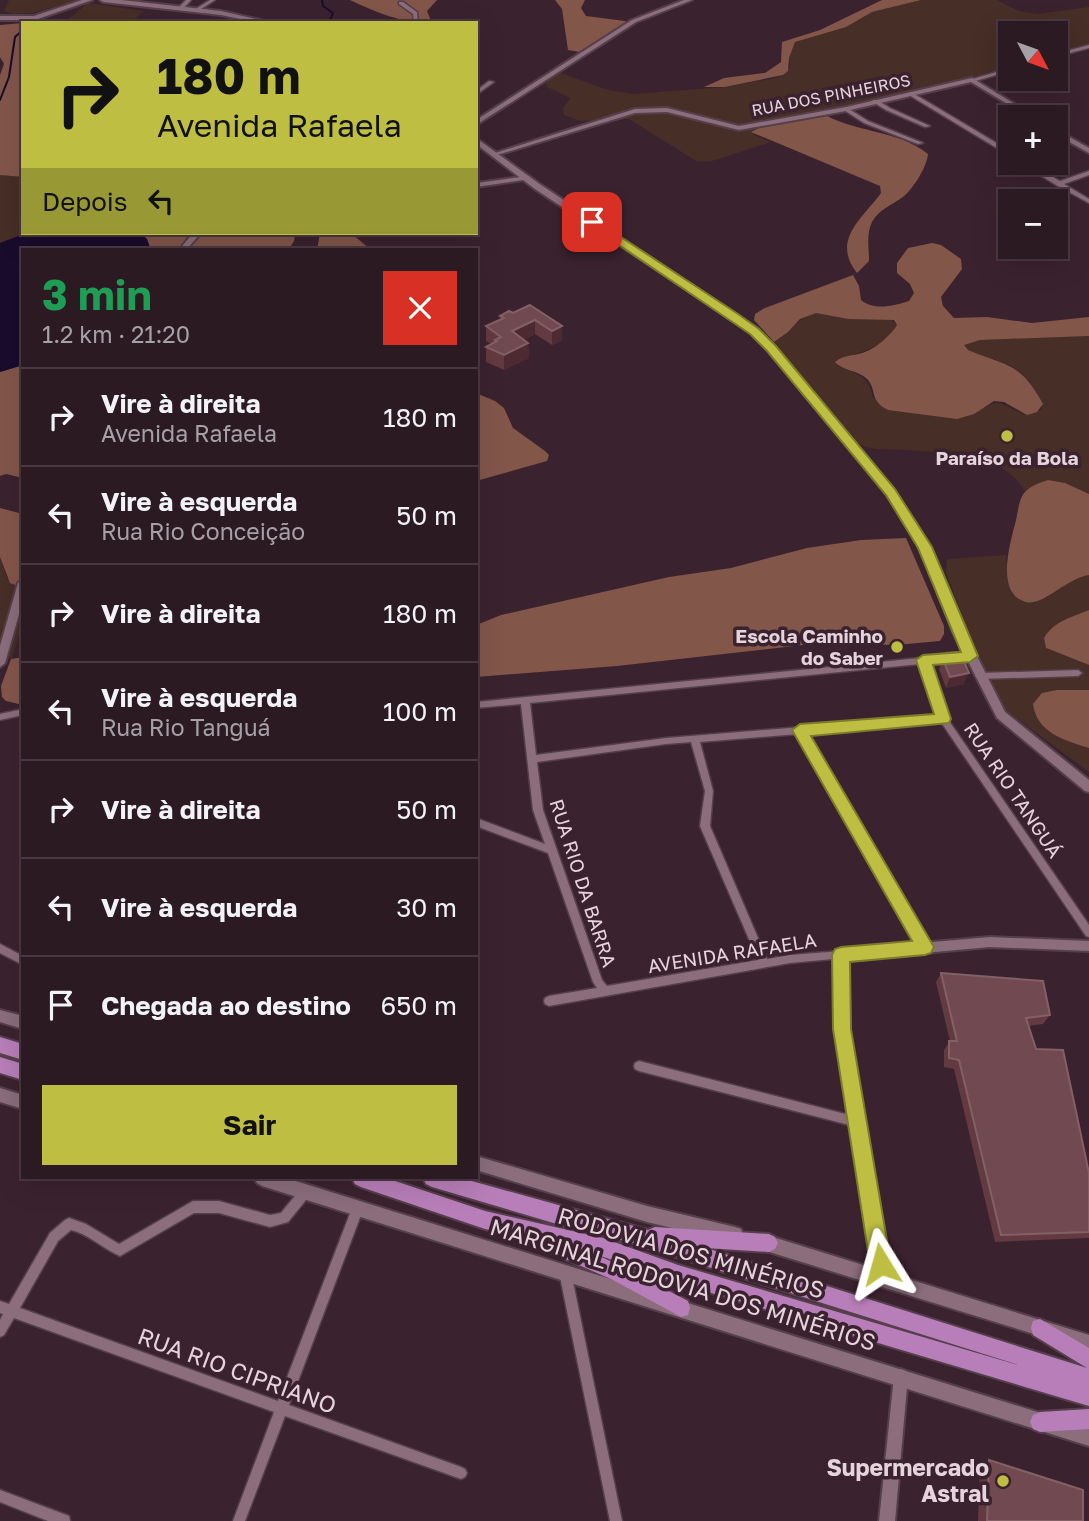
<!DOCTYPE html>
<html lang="pt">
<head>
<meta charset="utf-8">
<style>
	:root { --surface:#2c1a23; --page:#34232b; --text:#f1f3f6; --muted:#a6a1a6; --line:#483841; --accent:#bebf42 }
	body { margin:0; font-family:"Golos Text",sans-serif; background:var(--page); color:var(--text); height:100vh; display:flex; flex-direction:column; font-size:26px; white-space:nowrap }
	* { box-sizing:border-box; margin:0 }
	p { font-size:23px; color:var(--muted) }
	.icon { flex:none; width:38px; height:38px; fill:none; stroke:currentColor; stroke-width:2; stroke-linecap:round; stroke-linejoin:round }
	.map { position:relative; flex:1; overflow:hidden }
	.panel { position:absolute; left:21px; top:248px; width:457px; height:931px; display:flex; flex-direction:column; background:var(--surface); border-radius:0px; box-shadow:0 7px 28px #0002,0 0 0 2px var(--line) }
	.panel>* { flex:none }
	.top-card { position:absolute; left:21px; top:21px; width:457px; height:214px; border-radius:0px; box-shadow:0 7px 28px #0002,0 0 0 2px var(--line); background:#bebf42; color:#111; overflow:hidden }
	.needle { width:46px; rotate:131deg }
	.fabs { position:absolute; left:998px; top:21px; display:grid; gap:14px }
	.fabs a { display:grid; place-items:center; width:70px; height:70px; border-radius:0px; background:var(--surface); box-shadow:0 7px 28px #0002,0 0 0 2px var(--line); font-size:35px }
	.pin { position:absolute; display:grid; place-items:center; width:60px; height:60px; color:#fff; margin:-30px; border-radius:14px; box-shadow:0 4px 10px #0006 }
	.me { position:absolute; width:77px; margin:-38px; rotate:352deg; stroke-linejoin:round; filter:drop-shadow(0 0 5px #0008) }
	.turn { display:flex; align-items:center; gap:24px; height:147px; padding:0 21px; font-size:32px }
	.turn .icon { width:91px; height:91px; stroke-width:2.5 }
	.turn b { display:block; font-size:49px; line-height:60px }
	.then { display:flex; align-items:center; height:66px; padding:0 21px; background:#0003; gap:14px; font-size:26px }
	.round { display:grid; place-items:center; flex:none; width:74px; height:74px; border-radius:0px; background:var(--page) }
	.head { display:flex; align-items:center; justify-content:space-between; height:119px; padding:0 21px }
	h1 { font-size:42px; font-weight:700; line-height:52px; color:#1e9e55 }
	.button { display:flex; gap:14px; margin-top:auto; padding:14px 21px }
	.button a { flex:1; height:80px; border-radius:0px; background:var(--accent); color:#111; font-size:28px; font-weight:700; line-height:80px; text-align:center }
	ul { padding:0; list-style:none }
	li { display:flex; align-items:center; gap:21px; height:98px; padding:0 21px; border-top:2px solid var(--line) }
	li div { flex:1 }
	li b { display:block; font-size:26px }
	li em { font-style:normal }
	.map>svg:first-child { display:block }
	.green { fill:#472e27 }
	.forest { fill:#83564a }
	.water { fill:#190c2d }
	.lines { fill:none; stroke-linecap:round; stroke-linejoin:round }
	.stream { stroke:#190c2d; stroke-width:2 }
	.minor-casing { stroke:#543f4a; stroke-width:3 }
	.tertiary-casing { stroke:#543f4a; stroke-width:4 }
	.secondary-casing { stroke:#543f4a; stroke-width:4 }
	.primary-casing { stroke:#543f4a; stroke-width:4 }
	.minor { fill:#8b6d7c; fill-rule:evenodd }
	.tertiary { fill:#8b6d7c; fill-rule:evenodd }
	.secondary { fill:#8b6d7c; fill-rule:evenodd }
	.primary { fill:#b87eb9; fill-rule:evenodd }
	.wall { fill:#633a40 }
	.shaded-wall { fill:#4d2932 }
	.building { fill:#714a51; stroke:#836066; stroke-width:2 }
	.route { fill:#bebf42; stroke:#7c7c2b; stroke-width:2 }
	.poi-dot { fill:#bebf42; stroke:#3b222f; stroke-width:2.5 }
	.labels { text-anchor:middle; stroke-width:7; stroke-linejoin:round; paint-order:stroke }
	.far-street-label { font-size:16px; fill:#e6d4dc; stroke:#3b222f }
	.poi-label { font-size:19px; font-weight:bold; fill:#e6d4dc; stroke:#3b222f }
	.street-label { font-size:19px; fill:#e6d4dc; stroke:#3b222f }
	.near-street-label { font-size:23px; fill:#e6d4dc; stroke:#3b222f }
	.near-poi-label { font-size:23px; font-weight:bold; fill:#e6d4dc; stroke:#3b222f; text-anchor:end }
</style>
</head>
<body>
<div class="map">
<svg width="1089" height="1521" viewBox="0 0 1089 1521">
	<rect width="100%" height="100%" fill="#3b222f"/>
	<path class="green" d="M9,0H77L33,13L12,14L4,11Z
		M921,0H997L1019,11L1038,14L1089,7V49L1055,58V33H1010V69L765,125L754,135L771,142L709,162L696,161L629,119L581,121L564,115L563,109L570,98L547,87L545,82L555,71L608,90L634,94L725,87L776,78L783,75L790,67L789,58L795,42L853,23L872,12Z
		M88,3L144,11L130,23L66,21Z
		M0,175L23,177V233H27L0,243Z
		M816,313L848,319L889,318L897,325C885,345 862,354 840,358L838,366C857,374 869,376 873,398L974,414C1003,393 1000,407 1027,415L1042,409C1027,363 1008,366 968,350L963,345L980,340L1089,336V494C1062,483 1053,473 1025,491C1020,484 1014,476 1006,471C987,456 929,451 904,450C879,448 868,453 847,436L774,342C790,334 797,317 816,313Z
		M1006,555L1009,585L1034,603C1054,595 1067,578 1089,575V610L1063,620L1044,638L1047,649L1089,665V772L1005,710L982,667L946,573L947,559Z
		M0,557L7,578L23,588V622L12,659L0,655Z"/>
	<path class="forest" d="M350,0H437L427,11L432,23C402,23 377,13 350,0Z
		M555,0H585L581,8L586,16L625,21L631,27L585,53L568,50L562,9Z
		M882,0H921L872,12L846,27L795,42L789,58L788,71L783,75L725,87H704L724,78L765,73L781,62L782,42L820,30Z
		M23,23V177L0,175V75L4,64L0,57V25Z
		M819,111C851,133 898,129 928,154C927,167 913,189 903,197C892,205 879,209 872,222C866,234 869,248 869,261L857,273C831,240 862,219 881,193L880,186L751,132L765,125Z
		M141,233H294C296,241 292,245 287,250H151Z
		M320,233H351L371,250H317Z
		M932,243L941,245L961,259L962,269L941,297L943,306L954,318L987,317L1032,323L1089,317V336L980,340L964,345L968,350C1009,367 1020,362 1043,404L1037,412L1027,415L1004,402L994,401L974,414L957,419L888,410C868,400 878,389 866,378C857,370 843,371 835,362C843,355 853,356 862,353C874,350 891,335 897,325L894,320L848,319L816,313L800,319L788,332L774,342L754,320L755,314L765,308L853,275L859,286L861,300C874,311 894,306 909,301L914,293L910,284L897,273V263L908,248Z
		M23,365V478L6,474L0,476V372Z
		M476,393L495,401L504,408L513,428L545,451L549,455L547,461L476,481Z
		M1048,480L1065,483L1089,494V575C1067,578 1042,607 1026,602C995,594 1010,544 1015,524C1018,514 1018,501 1024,493C1030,486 1039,483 1048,480Z
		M0,508L23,514V580L18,586L10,583L0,557Z
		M906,538L944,626V634L940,641L896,645L821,643L617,666L476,677V625L501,615L669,577L731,568L807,548L861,540Z
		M1089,610V665L1046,648L1044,638C1054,621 1072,617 1089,610Z
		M23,657V705L6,701L2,697L1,686L11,659Z
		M1057,690H1089V748C1064,740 1037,733 1033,704L1042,693Z"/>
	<path class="water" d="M27,233H141L147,239L151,250H23V365L0,372V243Z"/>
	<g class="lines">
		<path class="stream" d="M322,0L323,6L333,13L329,23
			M0,100L9,77L15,37L23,30"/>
		<g class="minor-casing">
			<path id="minor" d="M186,0H191L183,9H179V7Z
				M210,0H215L198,11L194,10Z
				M399,2H403L417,12L418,23H414L413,14L399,4Z
				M1089,45V48L1055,57V54Z
				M1010,68V71L972,82L969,80Z
				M489,81L494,82L476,95V91Z
				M911,92L1010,151V156L909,95L908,94Z
				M873,100H877L890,108L930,126L925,127L886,110L873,102Z
				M846,107L868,121L923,143L918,144L864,123L844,110V108Z
				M1021,163H1028L1060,181L1089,171V175L1064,184L1089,199V203L1056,185Z
				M970,653L974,656L973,658L928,663L947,718L1089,925V937L1086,936L941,722L806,733L928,944L930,947L928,950L925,951L922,950L798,734L700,742L713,791L710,826L767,959L790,955L841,951L844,952L846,955L844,958L790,963L549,1006L545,1004L544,1001L545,998L549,996L597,988L593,982L548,853L476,826V818L545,844L533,810L521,704L476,708V702ZM920,664L938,716L666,738L536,755L530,703ZM691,742L705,791L700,826L758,960L607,986L602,980L543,810L537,762L666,744Z
				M1078,670L1082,673L1078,676L979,679L975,676L979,673Z
				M23,709V715L0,720V714Z
				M0,944L23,956V965L0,953Z
				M639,1061L857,1117L861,1118L862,1122L861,1126L857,1127L639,1071L635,1069L634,1066L635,1063Z
				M306,1186L310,1187L312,1191L310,1195L288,1222L270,1227L219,1213H194L120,1256C103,1249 89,1234 71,1230L58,1241L20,1308L278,1401L354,1203L358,1201L362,1203L364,1207L289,1405L461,1467L465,1469L467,1473L465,1477L461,1479L285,1416L245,1521H233L274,1412L14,1318L4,1335L0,1337V1320L3,1314L0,1313V1301L9,1304L50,1233L65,1220L69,1218L86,1224L119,1244L193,1201H219L270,1215L281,1213L302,1187Z
				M565,1266L569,1268L571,1272L622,1521H610L559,1272L561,1268Z
				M0,1490L69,1516L70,1521H48L0,1502Z"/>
		</g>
		<g class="tertiary-casing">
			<path id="tertiary" d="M684,0H692L636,22L476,125V120L632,20Z
				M972,78L1036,117H1029L971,82L846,111L739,130L667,112L635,113L497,155L492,154L635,109L667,108L739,126L846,107Z
				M1055,129L1089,148V153L1055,134Z
				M528,176L531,178L530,179L476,187V183Z
				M193,233H201L186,250H179Z
				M23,580V600L5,663L0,667V646L18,583Z
				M990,937L1089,941V951L990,947L847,960L848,1029L889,1278L887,1283L882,1285L877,1283L875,1278L836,1029L835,955L837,951L841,950Z
				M901,1369L906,1371L908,1376L895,1521H879L894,1376L896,1371Z"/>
		</g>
		<g class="secondary-casing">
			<path id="secondary" d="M82,0H92L35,20H0V16H34Z
				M100,0H121L221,11L273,23H259L221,15L103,2Z
				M476,138L541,185L758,329L774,346L894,490L929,544L965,632L1005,712L1089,780V792L1085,791L997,718L953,632L920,547L886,494L768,350L752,333L535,189L476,144Z
				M0,1010L23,1016V1029L0,1022Z
				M0,1088L23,1095V1109L0,1102Z
				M476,1156L647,1206L735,1227L741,1229L743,1235L741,1241L735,1243L647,1222L476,1170Z
				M254,1178H286L1089,1428V1446L262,1186L257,1183Z
				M763,1234L1089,1335V1351L763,1250L757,1248L755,1242L757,1236Z"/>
		</g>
		<g class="primary-casing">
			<path id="primary" d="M0,1037L23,1044V1060L0,1053Z
				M0,1057L23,1064V1080L0,1073Z
				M352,1178H386L485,1211L603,1238L678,1265L1025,1367L629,1242L567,1227L432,1187L426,1184L423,1178H461L648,1230L655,1227L769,1234L775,1237L778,1243L775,1249L769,1252L706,1248L1087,1368L1033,1335L1031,1328L1033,1321L1040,1319L1089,1348V1406L678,1283L595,1254L625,1268L688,1301L690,1308L688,1315L681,1317L613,1280L540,1248L537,1241L485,1229L361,1187L355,1184Z
				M1089,1409V1429L1040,1432L1033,1429L1030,1422L1033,1415L1040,1412Z"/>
		</g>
		<use href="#minor" class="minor"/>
		<use href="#tertiary" class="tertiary"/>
		<use href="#secondary" class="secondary"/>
		<use href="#primary" class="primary"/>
	</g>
	<path class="wall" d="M513,313L562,326V340L552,345L535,334L524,340L528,343L529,358L504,370L486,362V347L491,344L486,341V326L501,319L500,316Z
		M946,653L964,684L946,688L939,669Z
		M941,973L1050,1015L1043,1024L1029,1026L1036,1049L1089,1173V1238L995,1242L954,1069L944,1067V1050L950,1041L936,982Z
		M989,1460L1083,1521H978L980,1466Z"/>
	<path class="shaded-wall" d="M535,320V334L512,346V331Z
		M562,326V340L552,345V331Z
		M528,343L529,358L504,370V355Z
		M969,673L964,684L946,688L950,677Z"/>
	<path class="building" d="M530,305L562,326L552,331L535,320L512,331L528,343L504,355L486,347L497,341L495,340L501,337L486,326L504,318L500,316L509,311L513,313Z
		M960,652L969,673L950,677L943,659L947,657L946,653Z
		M941,973L1043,981L1050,1015L1026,1018L1036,1049L1063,1050L1089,1173V1232L1001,1235L959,1060L949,1058V1041H957Z
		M989,1460L1083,1490V1521H987Z"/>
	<path class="route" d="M588,220H595L738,314L759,329L776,346L895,489L932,547L978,656L970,662L933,665L951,719L949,723L811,736L934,947L931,953L925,955L850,962L851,1029L891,1264L888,1271L881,1274L873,1271L870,1264L833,1029L832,955L835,949L841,947L912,941L792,730L800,724L934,714L916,660L923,655L961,652L918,548L886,495L767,351L750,334L588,224Z"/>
	<g class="poi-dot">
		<circle cx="1007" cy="436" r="7"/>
		<circle cx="897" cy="647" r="7"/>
		<circle cx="1003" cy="1481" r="7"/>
	</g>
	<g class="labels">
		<g class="far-street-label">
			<text transform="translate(831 95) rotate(-11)" y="6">RUA DOS PINHEIROS</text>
		</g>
		<g class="poi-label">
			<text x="1007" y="465">Paraíso da Bola</text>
			<text x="883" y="643" text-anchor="end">Escola Caminho<tspan x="883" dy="22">do Saber</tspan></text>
		</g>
		<g class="street-label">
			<text transform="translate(1013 790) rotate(56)" y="7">RUA RIO TANGUÁ</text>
			<text transform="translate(583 883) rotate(72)" y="7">RUA RIO DA BARRA</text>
			<text transform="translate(732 953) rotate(-9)" y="7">AVENIDA RAFAELA</text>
		</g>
		<g class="near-street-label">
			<text transform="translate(691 1253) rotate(16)" y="8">RODOVIA DOS MINÉRIOS</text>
			<text transform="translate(683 1285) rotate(17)" y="8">MARGINAL RODOVIA DOS MINÉRIOS</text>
			<text transform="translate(237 1371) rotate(20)" y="8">RUA RIO CIPRIANO</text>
		</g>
		<g class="near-poi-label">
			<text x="989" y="1476">Supermercado<tspan x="989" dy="26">Astral</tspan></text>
		</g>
	</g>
</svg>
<div class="fabs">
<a><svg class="needle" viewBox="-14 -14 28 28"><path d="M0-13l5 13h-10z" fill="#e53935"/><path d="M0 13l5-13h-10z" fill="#a6a1a6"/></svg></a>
<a>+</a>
<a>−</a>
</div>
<div class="pin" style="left:592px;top:222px;background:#d93025"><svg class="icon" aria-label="arrive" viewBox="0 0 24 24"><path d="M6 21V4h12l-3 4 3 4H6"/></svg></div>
<svg class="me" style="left:881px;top:1264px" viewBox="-20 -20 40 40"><path d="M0-17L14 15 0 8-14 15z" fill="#bebf42" stroke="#fff" stroke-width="4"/></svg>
<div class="top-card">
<div class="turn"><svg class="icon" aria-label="right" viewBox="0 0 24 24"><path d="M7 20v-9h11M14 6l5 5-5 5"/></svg><div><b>180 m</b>Avenida Rafaela</div></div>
<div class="then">Depois<svg class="icon" aria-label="left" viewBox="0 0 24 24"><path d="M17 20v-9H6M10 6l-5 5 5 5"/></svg></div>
</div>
<section class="panel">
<div class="head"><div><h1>3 min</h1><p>1.2 km · 21:20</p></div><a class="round" style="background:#d93025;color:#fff"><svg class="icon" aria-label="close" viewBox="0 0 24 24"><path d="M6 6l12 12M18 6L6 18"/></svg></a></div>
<ul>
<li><svg class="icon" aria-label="right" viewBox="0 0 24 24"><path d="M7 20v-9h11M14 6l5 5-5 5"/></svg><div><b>Vire à direita</b><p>Avenida Rafaela</p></div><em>180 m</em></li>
<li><svg class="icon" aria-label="left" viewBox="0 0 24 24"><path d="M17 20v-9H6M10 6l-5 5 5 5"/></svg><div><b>Vire à esquerda</b><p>Rua Rio Conceição</p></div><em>50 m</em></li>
<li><svg class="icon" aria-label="right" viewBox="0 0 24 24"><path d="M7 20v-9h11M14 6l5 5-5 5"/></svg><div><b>Vire à direita</b></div><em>180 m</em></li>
<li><svg class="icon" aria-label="left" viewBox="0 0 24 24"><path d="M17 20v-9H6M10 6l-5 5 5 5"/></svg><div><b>Vire à esquerda</b><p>Rua Rio Tanguá</p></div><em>100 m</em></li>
<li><svg class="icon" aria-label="right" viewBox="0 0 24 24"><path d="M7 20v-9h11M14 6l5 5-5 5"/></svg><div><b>Vire à direita</b></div><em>50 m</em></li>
<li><svg class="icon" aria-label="left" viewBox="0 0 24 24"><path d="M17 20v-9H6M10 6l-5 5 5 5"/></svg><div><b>Vire à esquerda</b></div><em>30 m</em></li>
<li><svg class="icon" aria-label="arrive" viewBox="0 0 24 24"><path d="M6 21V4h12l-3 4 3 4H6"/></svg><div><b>Chegada ao destino</b></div><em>650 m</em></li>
</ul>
<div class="button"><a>Sair</a></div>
</section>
</div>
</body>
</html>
